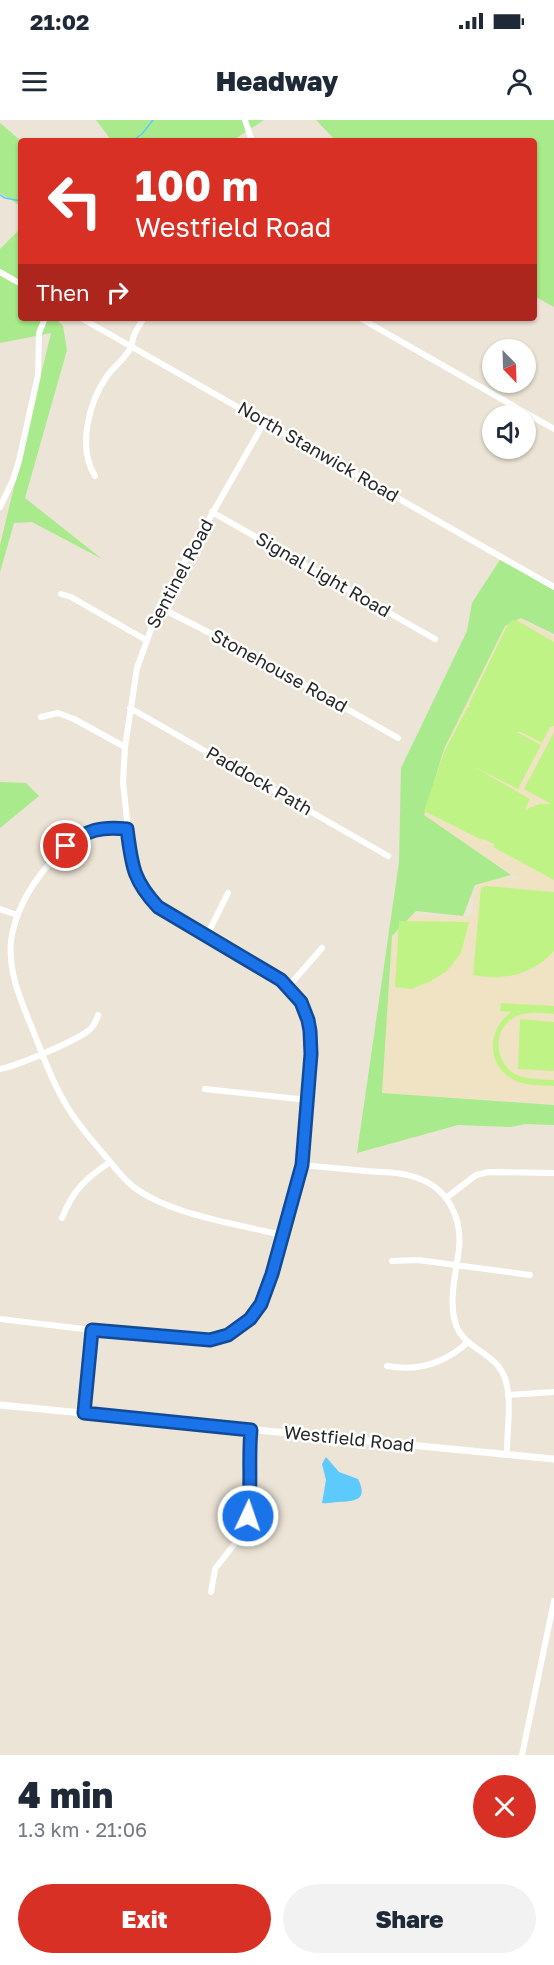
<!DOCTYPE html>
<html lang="en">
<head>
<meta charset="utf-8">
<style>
	:root { --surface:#fff; --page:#f2f2f3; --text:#1f2937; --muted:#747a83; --accent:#d93025 }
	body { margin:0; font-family:"Golos Text",sans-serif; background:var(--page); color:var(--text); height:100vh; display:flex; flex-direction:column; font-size:22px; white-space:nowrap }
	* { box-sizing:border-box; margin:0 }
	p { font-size:20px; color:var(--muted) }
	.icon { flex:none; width:33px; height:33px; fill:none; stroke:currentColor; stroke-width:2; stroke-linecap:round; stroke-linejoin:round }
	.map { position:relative; height:1635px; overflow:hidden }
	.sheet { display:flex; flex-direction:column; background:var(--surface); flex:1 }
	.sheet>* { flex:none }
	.banner { position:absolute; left:18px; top:18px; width:519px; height:183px; border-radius:6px; box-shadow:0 2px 4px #0004; background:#d93025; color:#fff; overflow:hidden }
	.needle { width:39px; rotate:157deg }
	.tools { position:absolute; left:482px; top:219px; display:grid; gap:12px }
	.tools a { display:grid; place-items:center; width:54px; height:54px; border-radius:50%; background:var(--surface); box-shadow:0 2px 4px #0004; font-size:30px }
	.pin { position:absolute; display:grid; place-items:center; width:51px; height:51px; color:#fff; margin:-26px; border:3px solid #fff; border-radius:50%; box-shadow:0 2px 6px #0007 }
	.me { position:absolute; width:66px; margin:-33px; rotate:3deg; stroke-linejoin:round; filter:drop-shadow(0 0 4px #0008) }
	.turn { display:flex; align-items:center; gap:21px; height:126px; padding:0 18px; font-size:27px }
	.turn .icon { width:78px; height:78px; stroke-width:2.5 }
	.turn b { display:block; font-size:42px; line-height:51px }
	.then { display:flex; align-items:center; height:57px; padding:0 18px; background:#0003; gap:12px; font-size:22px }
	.round { display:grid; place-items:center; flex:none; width:63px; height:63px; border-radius:32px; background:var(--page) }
	.head { display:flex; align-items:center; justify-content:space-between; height:102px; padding:0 18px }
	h1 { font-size:36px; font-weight:800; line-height:45px }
	.primary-button { display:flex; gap:12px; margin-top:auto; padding:12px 18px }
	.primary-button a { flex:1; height:69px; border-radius:36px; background:var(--accent); color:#fff; font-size:24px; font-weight:800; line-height:69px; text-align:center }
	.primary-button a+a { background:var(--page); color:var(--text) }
	.status { display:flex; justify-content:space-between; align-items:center; height:42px; padding:0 30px; background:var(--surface); direction:ltr }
	.status svg { height:16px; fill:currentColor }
	header { display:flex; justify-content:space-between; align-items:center; height:78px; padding:0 18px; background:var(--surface); font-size:27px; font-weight:800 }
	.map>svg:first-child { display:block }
	.education { fill:#f0e3c3 }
	.green { fill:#a8ea8c }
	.pitch { fill:#c0f386 }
	.water { fill:#5ccafc }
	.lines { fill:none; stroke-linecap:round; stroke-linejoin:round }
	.stream { stroke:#5ccafc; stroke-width:1.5 }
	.minor { stroke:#fff; stroke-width:6 }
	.tertiary { stroke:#fff; stroke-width:7 }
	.route-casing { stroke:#114b97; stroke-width:15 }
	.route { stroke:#1a73e8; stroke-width:10 }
	.labels { text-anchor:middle; stroke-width:5; stroke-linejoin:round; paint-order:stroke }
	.street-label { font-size:18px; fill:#272727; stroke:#fff }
</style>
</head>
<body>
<div class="status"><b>21:02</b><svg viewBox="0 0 49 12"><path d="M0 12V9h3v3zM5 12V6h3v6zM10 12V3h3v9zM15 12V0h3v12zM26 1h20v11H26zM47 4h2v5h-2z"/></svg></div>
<header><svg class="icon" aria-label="menu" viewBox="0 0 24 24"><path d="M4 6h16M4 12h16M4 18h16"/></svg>Headway<svg class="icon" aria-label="person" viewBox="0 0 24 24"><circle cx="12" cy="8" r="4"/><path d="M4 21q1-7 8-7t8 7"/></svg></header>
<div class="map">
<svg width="554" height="1635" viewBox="0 0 554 1635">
	<rect width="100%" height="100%" fill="#ece4d6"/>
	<path class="education" d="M512,493L554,516V984L382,973L392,794L471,796L478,756L519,759L419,693L441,633Z"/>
	<path class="green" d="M96,0H264L232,21H112Z
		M316,0H554V187L534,176V21H336Z
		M0,3L21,21V86L0,73Z
		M21,108V139L19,141L21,147V198H55L63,206L67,230L25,378L102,439L32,402L14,403L0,452V425L51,213L0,223V129Z
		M501,438L554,469V514L521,498L505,506L444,629L424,695L511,755L475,765L463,796L416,791L392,816L382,973L554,985V1005L525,1004L511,1007L458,1005L357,1033L399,742L401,648L467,511L472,483Z
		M0,662L26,663L39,676L0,708Z"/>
	<path class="pitch" d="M512,500L518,501L554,522V606L550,607L542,623L521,612H517L541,625L518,669L473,646L530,679L525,690L539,684H551L524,669L554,612V760L493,727L494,724L483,719L482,720L424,691L445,630L468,587H470L469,584L507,506Z
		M486,766L554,772V831C532,855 504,861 473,855L481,768Z
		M399,801L469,802L461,833L447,851L429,862L411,869L395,867Z
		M501,883L554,886V894C542,893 528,891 517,896C492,907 493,943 517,955C528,960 542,959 554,960V966C542,965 528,966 516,961C486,947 486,910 511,892L500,891Z
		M520,899L554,902V951L518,949Z"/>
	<path class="water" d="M326,1337L339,1352L358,1359C369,1381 354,1381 338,1382C332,1382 328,1384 322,1383L326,1360L322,1344Z"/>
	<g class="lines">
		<path class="stream" d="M132,21L142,14L153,0
			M0,75L5,78L21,81"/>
		<path class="minor" d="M245,0L252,21
			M0,152L21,164
			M81,198L554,467
			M360,198L554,309
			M95,356C77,327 89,282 107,256C114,246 126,238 131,227C133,223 132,223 133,218C135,211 140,204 144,198
			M0,387L13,360L19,341L38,255L39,213L45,198
			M212,392L435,519
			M61,474L71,477L146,520
			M159,487L247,532L398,618
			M130,588L388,736
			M41,597L58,593L74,599L125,627
			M127,709C90,705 72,717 49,744C30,766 15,792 11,821C8,854 22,883 34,913C44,938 53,964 68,988C79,1006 93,1022 107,1038C115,1048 124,1060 135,1068C172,1095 237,1104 282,1115
			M0,789L17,795
			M206,817L228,773
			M288,867L322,828
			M0,949C17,946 75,921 88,911C94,907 96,901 98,895
			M205,969L308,980
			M302,1045C324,1047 345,1049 366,1051C383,1052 404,1052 420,1059C449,1070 462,1099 459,1129C456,1154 448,1180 456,1205C463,1225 486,1231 498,1246C516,1266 506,1310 507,1335
			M446,1078L476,1055L489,1052L554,1053
			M62,1098C73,1070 85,1059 110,1042
			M392,1141L418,1140L530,1155
			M0,1199L92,1210L210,1220L228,1215L250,1199L261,1184L272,1154L302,1045L311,935L310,911L308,900L301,882L288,867L261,848L158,787L144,772L132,747L123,662L125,627L137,548L159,487L265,301
			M387,1246C419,1252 445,1243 468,1222
			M508,1275L554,1272
			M84,1293L92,1210
			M211,1472L215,1449L239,1418L248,1396L250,1378L248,1351L251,1310
			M522,1635L554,1481"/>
		<path class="tertiary" d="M0,1285L554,1339"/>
	</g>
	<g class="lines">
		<g class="route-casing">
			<path id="route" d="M66,726C88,710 100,706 127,709C132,745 132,759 158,787L281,860L301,882L308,900L310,911L311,934L302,1045L272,1154L261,1184L250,1199L228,1215L210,1220L92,1210L84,1293L251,1310C248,1338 252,1367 248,1396"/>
		</g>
		<use href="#route" class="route"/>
	</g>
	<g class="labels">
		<g class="street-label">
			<text transform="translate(318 332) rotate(30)" y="6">North Stanwick Road</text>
			<text transform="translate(180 454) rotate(-62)" y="6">Sentinel Road</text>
			<text transform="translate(323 455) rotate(30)" y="6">Signal Light Road</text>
			<text transform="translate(279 551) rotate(29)" y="6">Stonehouse Road</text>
			<text transform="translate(259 661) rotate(30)" y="6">Paddock Path</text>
			<text transform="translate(349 1319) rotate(6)" y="6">Westfield Road</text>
		</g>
	</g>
</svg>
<div class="tools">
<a><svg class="needle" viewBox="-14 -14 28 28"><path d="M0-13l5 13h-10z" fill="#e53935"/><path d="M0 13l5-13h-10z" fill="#747a83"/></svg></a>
<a><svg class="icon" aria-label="sound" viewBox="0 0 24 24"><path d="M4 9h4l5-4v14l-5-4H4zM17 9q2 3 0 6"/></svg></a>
</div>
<div class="pin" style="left:66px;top:726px;background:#d93025"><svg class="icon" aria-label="arrive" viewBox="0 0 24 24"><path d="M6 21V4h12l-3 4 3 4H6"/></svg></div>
<svg class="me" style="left:248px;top:1396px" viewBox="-20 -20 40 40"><circle r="17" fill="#1a73e8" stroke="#fff" stroke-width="3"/><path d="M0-11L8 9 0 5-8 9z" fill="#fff"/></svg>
<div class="banner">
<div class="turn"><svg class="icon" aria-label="left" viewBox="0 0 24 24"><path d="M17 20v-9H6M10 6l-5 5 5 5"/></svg><div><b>100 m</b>Westfield Road</div></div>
<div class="then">Then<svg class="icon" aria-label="right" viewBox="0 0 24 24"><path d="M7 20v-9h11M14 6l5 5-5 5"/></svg></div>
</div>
</div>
<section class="sheet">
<div class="head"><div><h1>4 min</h1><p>1.3 km · 21:06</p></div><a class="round" style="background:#d93025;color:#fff"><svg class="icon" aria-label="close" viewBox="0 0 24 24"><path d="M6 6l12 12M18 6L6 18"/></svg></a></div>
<div class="primary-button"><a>Exit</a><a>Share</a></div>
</section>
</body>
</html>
